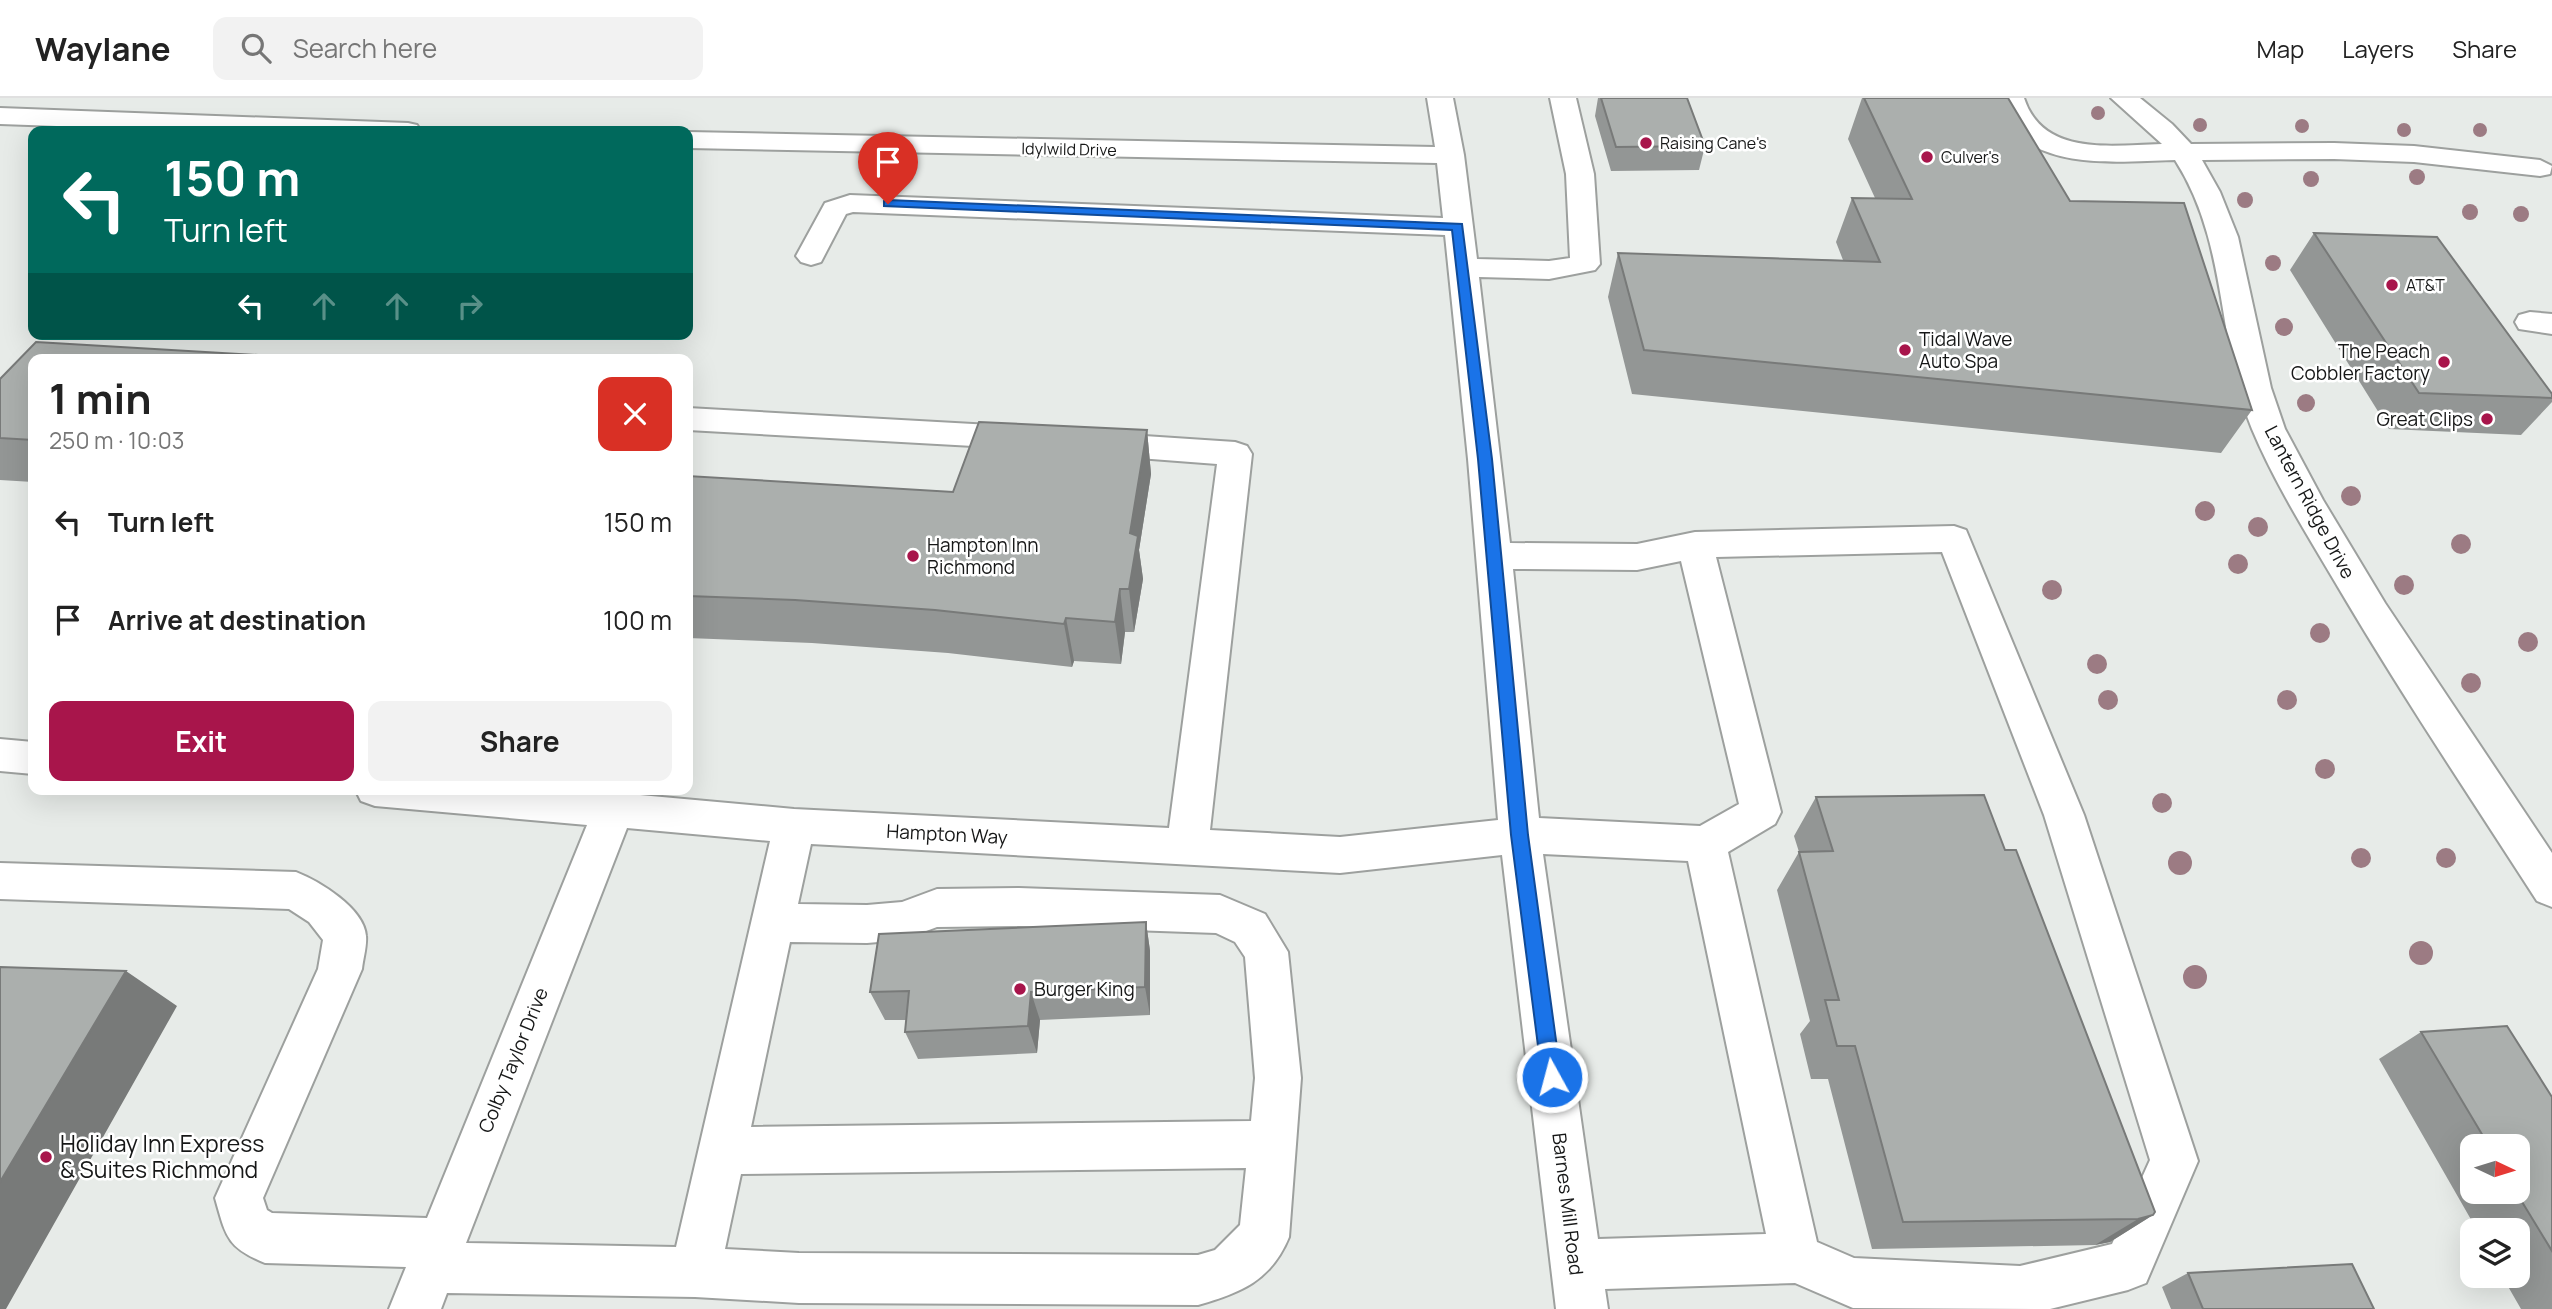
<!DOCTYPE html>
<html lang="en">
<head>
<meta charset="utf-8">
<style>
	:root { --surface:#fff; --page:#f2f2f2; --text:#222; --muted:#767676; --line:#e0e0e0; --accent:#a8154b }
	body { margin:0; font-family:Manrope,sans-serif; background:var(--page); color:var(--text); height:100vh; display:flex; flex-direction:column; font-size:26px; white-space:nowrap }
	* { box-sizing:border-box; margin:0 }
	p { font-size:23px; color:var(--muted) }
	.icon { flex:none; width:38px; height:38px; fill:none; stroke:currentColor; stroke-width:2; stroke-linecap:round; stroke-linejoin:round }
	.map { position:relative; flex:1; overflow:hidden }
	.drawer { position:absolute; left:28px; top:256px; width:665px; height:441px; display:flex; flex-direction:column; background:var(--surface); border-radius:14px; box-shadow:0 7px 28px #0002 }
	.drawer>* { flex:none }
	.top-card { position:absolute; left:28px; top:28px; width:665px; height:214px; border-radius:14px; box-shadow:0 7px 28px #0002; background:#00695c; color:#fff; overflow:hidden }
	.needle { width:46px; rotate:94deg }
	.fabs { position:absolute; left:2460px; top:1036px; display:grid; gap:14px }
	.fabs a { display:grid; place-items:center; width:70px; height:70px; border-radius:14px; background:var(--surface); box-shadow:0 7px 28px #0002; font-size:35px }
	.pin { position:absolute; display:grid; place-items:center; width:60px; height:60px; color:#fff; margin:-72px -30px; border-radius:50% 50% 50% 0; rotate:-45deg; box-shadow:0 0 7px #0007 }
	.pin .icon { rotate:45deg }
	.me { position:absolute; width:77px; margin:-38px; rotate:353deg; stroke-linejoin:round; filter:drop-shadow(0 0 5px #0008) }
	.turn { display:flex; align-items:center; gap:24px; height:147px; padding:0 21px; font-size:32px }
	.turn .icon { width:91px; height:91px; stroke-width:2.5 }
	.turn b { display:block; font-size:49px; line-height:60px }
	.lanes { display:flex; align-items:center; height:66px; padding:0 21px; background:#0003; justify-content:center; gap:35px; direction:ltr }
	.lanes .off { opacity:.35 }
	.round { display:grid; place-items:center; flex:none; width:74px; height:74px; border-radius:14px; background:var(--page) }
	.summary { display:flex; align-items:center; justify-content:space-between; height:119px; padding:0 21px }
	h1 { font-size:42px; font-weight:700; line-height:52px }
	.primary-button { display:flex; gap:14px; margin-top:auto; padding:14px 21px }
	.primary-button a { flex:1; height:80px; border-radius:14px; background:var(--accent); color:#fff; font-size:28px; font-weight:700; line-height:80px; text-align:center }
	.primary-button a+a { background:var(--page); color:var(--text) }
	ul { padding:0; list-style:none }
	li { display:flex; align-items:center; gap:21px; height:98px; padding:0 21px }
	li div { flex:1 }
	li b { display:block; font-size:26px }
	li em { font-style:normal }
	header { display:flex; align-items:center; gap:42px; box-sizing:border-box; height:98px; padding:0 35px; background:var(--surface); border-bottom:2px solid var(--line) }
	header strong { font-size:33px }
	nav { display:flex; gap:38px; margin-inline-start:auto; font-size:24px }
	.search { width:490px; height:63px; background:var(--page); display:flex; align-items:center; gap:18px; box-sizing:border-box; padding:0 24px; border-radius:14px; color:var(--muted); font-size:26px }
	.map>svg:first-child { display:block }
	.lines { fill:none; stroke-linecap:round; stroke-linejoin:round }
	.minor-casing { stroke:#9da09e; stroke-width:4 }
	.minor { fill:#fff; fill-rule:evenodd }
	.tree { fill:#9c7b83 }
	.wall { fill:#939695; fill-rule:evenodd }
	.shaded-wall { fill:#787a79 }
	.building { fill:#abafad; stroke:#787a79; stroke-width:2 }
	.route { fill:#1a73e8; stroke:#114b97; stroke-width:2 }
	.poi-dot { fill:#a8154b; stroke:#fff; stroke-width:2.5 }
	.labels { text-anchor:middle; stroke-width:5; stroke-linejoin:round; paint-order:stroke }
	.far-poi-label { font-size:16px; fill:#161717; stroke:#fff; text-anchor:start }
	.far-street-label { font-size:16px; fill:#161717; stroke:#fff }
	.poi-label { font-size:19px; fill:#161717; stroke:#fff; text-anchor:start }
	.street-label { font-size:19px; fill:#161717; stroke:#fff }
	.near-poi-label { font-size:23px; fill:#161717; stroke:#fff; text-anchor:start }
</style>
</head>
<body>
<header>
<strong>Waylane</strong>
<div class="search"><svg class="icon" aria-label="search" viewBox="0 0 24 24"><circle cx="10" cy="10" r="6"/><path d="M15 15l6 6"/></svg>Search here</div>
<nav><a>Map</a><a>Layers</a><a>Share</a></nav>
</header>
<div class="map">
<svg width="2552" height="1211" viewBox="0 0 2552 1211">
	<rect width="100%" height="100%" fill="#e7ebe8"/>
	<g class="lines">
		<g class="minor-casing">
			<path id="minor" d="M1427,0H1453L1464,57L1477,161L1549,163L1570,160L1566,76L1550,0H1576L1594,76L1600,166L1595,172L1549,181L1479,179L1510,445L1637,446L1695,434L1954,428L1966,432L2084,717L2198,1063L2146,1185L2128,1192L2050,1211L1853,1210L1795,1185L1605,1191L1608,1211H1556L1502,757L1340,775L811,746L798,806L867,807L902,804L937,791L1019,790L1220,797L1265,816L1288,854L1301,980L1289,1139C1271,1183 1240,1195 1198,1207L799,1205L695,1199L447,1195L441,1211H389L406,1169L265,1165C226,1149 226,1138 215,1100L318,871L323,842L309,824L289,811L0,801V765L296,774C319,783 364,810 366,838C367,848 363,861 362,871L263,1100L267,1112L272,1115L427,1120L587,727L375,708L361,703L355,691H572L601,694L602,691H642L640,697L794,711L1169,730L1217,366L1099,357L1087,354L1082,346L1087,338L1099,335L1235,344L1247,348L1252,356L1210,732L1340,739L1498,722L1468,361L1445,137L853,114L846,116L821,164L811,167L801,164L796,158L825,105L850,97L1443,120L1437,65L688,50V34L1435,49ZM1942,454L2044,717L2150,1062L2112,1146L2020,1168L1854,1160L1817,1144L1728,754L1775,726L1781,714L1716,459ZM1681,463L1739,706L1700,728L1539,720L1513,471L1637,472ZM627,730L770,743L676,1149L466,1145ZM1543,756L1688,763L1766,1136L1598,1141ZM1019,828L1216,835L1235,844L1245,859L1255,980L1251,1023L751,1029L790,844L867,845L902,842L937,829ZM1246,1070L1240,1127L1215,1152L1198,1157L799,1155L725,1151L741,1076Z
				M1998,0H2024C2043,59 2112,47 2162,46L2111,0H2140L2172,26L2191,46L2334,45L2414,48L2540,62L2552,68L2550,76L2540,78L2414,64L2334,61L2202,62L2220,94L2238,139L2271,290L2285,331L2323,402L2385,505L2552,755V809L2537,803C2470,699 2401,596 2338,489C2308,438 2275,386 2252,331C2216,243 2229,146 2175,62C2122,63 2043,74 2007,25C2002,19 2001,8 1998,0Z
				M0,10L408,25L417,27L421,33H199L0,26Z
				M2530,214L2552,216V236L2519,231L2515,224L2519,217Z
				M688,310L1025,329L1037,332L1042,340L1037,348L1025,351L688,332Z
				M0,641L33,644V676L0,673Z"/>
		</g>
		<use href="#minor" class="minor"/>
	</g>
	<g class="tree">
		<circle cx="2098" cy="15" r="7"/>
		<circle cx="2200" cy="27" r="7"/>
		<circle cx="2302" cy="28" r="7"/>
		<circle cx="2404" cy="32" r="7"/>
		<circle cx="2480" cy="32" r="7"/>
		<circle cx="2417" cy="79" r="8"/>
		<circle cx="2311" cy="81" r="8"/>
		<circle cx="2245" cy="102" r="8"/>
		<circle cx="2470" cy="114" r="8"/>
		<circle cx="2521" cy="116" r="8"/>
		<circle cx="2273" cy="165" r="8"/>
		<circle cx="2284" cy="229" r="9"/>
		<circle cx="2306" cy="305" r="9"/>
		<circle cx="2351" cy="398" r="10"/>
		<circle cx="2205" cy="413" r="10"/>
		<circle cx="2258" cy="429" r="10"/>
		<circle cx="2461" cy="446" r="10"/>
		<circle cx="2238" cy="466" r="10"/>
		<circle cx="2404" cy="487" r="10"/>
		<circle cx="2052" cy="492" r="10"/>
		<circle cx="2320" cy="535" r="10"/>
		<circle cx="2528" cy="544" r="10"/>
		<circle cx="2097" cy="566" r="10"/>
		<circle cx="2471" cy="585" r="10"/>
		<circle cx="2108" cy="602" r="10"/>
		<circle cx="2287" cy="602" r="10"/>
		<circle cx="2325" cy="671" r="10"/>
		<circle cx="2162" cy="705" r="10"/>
		<circle cx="2361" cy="760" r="10"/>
		<circle cx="2446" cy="760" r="10"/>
		<circle cx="2180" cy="765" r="12"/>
		<circle cx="2421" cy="855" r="12"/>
		<circle cx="2195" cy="879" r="12"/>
	</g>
	<path class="wall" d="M1598,0H1687L1705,48L1699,72L1611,73L1595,18Z
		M1862,0H2008L2070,103L2252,312L2221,355L1632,296L1608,199L1618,155L1843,162L1836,144L1852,100H1875L1848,41Z
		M2314,135L2552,296V304L2521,337L2389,331L2290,172Z
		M33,261V384L0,382V281Z
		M1147,332L1151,376L1139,452L1143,481L1134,534H1125L1121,566L1074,563L1072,569L948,555L812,545L688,540V378L953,394Z
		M1816,699L2005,752L2153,1117L2110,1144L2095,1147L1872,1151L1828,981H1811L1800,936L1810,923L1777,792L1799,754L1794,738Z
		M1146,824L1150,853V917L1040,922L1037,955L918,961L905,934L906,922H885L870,894Z
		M2421,934L2552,999V1211H2521L2502,1178H2518V1132H2477L2379,961ZM2473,1048H2518V1094H2473Z
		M2188,1175L2374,1211H2171L2162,1189Z"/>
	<path class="shaded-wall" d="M1147,332L1151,376L1139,452L1143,481L1134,534L1129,491L1130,435Z
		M1120,491L1125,534L1121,566L1115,524Z
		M1066,520L1074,563L1072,569L1064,526Z
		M1146,824L1150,853V917L1145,889Z
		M126,873L177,908L6,1211H0V1084Z
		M1031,894L1040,922L1037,955L1028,928Z
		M2153,1117L2110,1144L2095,1147L2138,1121Z"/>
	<path class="building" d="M1601,0H1687L1705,48L1616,49Z
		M1864,0H2008L2070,103L2184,105L2252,312L1644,252L1618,155L1880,164L1852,100L1912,101Z
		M2314,135L2437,139L2552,296V300L2419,295Z
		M36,244L324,261H33V342L0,340V281Z
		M979,324L1147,332L1130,435L1138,438L1129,491H1120L1115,524L1066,520L1064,526L935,512L795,502L688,498V378L953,394Z
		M1984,697L2005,752H2016L2155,1114L2153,1117L2138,1121L1903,1124L1855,948H1837L1825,902H1839L1799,754L1833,753L1816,699Z
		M1146,824L1145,889L1031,894L1028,928L905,934L909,893L870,894L879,836Z
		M0,869L126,873L0,1084Z
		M2507,928L2552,999V1153L2516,1094H2518V1048H2489L2421,934Z
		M2352,1166L2374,1211H2203L2188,1175Z"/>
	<path class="route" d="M888,102L1462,126L1492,361L1528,737L1561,979L1558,985L1552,988L1545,985L1542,979L1511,737L1478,361L1452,132L884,108V103Z"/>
	<g class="poi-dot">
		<circle cx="1646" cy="45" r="7"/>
		<circle cx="1927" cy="59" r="7"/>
		<circle cx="2392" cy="187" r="7"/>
		<circle cx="1905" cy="252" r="7"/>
		<circle cx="2444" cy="264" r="7"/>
		<circle cx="2487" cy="321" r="7"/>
		<circle cx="913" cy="458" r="7"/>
		<circle cx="1020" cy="891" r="7"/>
		<circle cx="46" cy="1059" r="7"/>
	</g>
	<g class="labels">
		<g class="far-poi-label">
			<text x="1660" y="51">Raising Cane's</text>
			<text x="1941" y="65">Culver's</text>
			<text x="2406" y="193">AT&amp;T</text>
		</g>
		<g class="far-street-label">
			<text transform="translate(1069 51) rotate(1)" y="6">Idylwild Drive</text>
		</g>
		<g class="poi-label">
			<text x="1919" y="248">Tidal Wave<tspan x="1919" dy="22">Auto Spa</tspan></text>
			<text x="2430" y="260" text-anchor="end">The Peach<tspan x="2430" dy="22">Cobbler Factory</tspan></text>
			<text x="2473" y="328" text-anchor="end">Great Clips</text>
			<text x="927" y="454">Hampton Inn<tspan x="927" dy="22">Richmond</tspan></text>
			<text x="1034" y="898">Burger King</text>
		</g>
		<g class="street-label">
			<text transform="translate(2310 404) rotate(62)" y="7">Lantern Ridge Drive</text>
			<text transform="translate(947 736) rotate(3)" y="7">Hampton Way</text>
			<text transform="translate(513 962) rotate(-68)" y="7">Colby Taylor Drive</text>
			<text transform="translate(1568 1106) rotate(83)" y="7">Barnes Mill Road</text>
		</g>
		<g class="near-poi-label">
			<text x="60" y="1054">Holiday Inn Express<tspan x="60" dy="26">&amp; Suites Richmond</tspan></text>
		</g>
	</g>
</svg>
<div class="fabs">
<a><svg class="needle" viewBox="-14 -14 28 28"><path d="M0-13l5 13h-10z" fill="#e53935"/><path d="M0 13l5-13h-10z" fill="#767676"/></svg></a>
<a><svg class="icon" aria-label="layers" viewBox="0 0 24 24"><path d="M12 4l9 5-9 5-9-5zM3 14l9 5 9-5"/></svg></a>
</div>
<div class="pin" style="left:888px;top:106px;background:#d93025"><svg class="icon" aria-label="arrive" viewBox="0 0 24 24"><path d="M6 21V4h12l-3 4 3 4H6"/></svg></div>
<svg class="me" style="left:1552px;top:979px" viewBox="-20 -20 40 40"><circle r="17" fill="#1a73e8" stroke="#fff" stroke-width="3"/><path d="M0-11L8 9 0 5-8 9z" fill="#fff"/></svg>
<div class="top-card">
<div class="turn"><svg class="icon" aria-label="left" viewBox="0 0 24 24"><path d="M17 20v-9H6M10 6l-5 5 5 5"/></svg><div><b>150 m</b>Turn left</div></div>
<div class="lanes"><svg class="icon" aria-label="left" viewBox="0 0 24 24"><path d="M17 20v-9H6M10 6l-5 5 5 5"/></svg><svg class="icon off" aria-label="ahead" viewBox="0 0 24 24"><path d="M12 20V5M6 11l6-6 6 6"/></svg><svg class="icon off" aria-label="ahead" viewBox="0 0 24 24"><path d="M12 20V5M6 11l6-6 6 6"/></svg><svg class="icon off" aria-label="right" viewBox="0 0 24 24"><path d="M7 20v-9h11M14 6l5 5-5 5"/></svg></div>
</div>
<section class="drawer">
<div class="summary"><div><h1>1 min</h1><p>250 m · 10:03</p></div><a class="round" style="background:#d93025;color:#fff"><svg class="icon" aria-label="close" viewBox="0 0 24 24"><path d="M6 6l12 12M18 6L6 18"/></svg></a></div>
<ul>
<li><svg class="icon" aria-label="left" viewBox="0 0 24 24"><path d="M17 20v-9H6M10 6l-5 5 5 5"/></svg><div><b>Turn left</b></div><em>150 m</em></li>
<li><svg class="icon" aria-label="arrive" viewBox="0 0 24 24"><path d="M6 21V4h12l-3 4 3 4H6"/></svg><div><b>Arrive at destination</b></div><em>100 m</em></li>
</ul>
<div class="primary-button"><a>Exit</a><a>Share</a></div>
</section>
</div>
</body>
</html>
